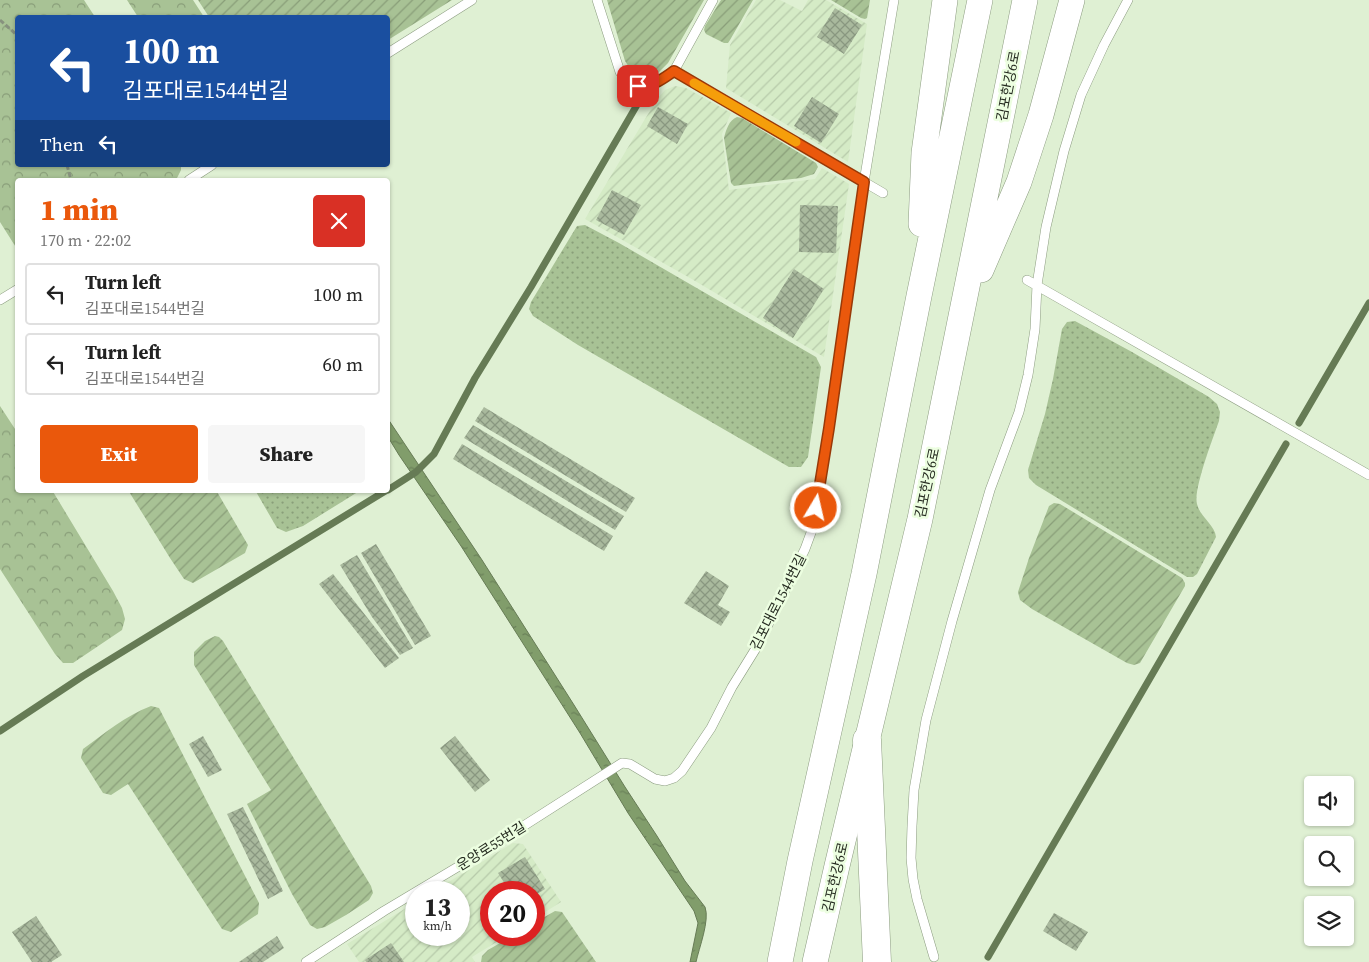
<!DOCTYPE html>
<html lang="en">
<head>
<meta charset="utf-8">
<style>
	:root { --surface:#fff; --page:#f6f6f6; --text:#222; --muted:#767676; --line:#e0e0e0; --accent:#ea580c }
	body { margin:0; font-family:"Source Serif 4","Noto Sans KR",serif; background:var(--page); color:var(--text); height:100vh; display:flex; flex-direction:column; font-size:19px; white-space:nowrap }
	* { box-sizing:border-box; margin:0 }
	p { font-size:16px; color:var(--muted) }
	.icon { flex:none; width:28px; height:28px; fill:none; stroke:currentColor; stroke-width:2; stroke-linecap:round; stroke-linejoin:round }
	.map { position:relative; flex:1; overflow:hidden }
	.panel { position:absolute; left:15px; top:178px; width:375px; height:315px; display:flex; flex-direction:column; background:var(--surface); border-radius:5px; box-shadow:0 1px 4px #0004 }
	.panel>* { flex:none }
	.hud { position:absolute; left:15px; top:15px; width:375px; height:152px; border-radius:5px; box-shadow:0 1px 4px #0004; background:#1a4fa0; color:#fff; overflow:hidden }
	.controls { position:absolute; left:1304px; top:776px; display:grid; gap:10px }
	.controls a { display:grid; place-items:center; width:50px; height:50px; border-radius:5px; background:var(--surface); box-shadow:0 1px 4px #0004; font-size:25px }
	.speed { position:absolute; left:405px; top:881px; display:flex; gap:10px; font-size:25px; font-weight:700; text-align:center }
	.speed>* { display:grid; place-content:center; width:65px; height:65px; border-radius:50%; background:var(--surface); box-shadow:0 1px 4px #0004; line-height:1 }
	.speed small { font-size:12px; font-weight:400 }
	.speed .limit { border:8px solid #d22; background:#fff; color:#111 }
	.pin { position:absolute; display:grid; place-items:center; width:42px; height:42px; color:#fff; margin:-21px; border-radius:10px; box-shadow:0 2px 8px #0006 }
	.me { position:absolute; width:55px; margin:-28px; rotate:9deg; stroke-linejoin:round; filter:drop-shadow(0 0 4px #0008) }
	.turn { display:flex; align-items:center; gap:18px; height:105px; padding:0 25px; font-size:22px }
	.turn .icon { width:65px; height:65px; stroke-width:2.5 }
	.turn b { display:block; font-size:35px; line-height:42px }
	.then { display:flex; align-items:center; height:48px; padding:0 25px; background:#0003; gap:10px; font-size:19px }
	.round { display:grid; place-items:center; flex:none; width:52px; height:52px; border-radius:5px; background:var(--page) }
	.headline { display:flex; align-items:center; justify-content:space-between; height:85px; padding:0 25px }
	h1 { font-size:30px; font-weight:800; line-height:38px; color:var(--accent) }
	.action { display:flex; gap:10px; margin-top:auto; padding:10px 25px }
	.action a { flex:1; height:58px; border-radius:5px; background:var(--accent); color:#fff; font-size:20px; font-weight:800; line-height:58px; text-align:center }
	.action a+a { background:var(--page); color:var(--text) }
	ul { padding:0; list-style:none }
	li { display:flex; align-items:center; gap:15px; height:62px; margin:0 10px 8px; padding:0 15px; border:2px solid var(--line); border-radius:5px }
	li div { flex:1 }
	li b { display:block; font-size:19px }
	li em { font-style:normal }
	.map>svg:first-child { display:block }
	.industrial { fill:url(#industrial-furrows) }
	.grass { fill:url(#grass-dots) }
	.forest { fill:url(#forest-crowns) }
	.garden { fill:url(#garden-furrows) }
	.water { fill:url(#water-ripples); stroke:#667b55 }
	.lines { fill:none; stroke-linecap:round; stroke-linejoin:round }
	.stream { stroke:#667b55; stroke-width:7 }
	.building { fill:url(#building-cross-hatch) }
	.lane-casing { stroke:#8c9c80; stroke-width:10 }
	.secondary-casing { stroke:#8c9c80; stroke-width:26 }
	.highway-casing { stroke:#8c9c80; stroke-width:29 }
	.path { stroke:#87927e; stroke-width:3; stroke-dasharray:5 2.5; stroke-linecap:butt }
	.lane { stroke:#fff; stroke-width:9 }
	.secondary { stroke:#fff; stroke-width:25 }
	.highway { stroke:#fff; stroke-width:28 }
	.route-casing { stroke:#983908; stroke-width:12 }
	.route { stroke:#ea580c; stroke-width:9 }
	.slow { stroke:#f59e0b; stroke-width:9 }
	.labels { text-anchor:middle; stroke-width:5; stroke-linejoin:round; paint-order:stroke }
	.street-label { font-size:14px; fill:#262c21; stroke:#ecfee0 }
</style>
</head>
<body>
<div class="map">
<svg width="1369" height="962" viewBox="0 0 1369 962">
	<defs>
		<pattern id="industrial-furrows" width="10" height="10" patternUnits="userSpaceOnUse" patternTransform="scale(1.25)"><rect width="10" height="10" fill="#d5ebc6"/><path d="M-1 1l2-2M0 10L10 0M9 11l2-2" fill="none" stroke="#b7caaa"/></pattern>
		<pattern id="grass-dots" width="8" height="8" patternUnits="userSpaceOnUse" patternTransform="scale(1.25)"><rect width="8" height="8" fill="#a8c295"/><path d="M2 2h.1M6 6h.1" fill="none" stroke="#899e79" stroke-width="1.8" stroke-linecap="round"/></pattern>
		<pattern id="forest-crowns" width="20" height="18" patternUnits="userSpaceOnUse" patternTransform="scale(1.25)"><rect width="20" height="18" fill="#a8c295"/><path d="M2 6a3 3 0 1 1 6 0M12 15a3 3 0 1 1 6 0" fill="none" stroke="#899e79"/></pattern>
		<pattern id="garden-furrows" width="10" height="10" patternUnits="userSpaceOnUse" patternTransform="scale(1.25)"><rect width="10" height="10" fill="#a8c295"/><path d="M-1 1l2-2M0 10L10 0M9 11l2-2" fill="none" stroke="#899e79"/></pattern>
		<pattern id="water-ripples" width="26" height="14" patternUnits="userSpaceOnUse" patternTransform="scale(1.25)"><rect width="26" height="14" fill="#819d6b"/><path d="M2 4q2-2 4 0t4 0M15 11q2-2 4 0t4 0" fill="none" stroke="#698058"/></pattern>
		<pattern id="building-cross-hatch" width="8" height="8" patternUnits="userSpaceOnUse" patternTransform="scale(1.25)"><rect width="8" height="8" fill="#a9b99d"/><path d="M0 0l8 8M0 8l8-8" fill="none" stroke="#899780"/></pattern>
	</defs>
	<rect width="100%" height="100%" fill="#dff0d3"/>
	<path class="industrial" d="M756,0H780L802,11L808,0H826L867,24L848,162L726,88L730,45Z
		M675,86L686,88L731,113L722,134L729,190L815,179L822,168L849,184L824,357L690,278L585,219L657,99L665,90Z
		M513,843L523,844L561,902L534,919V892H491V935H508L472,957L475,962H359L347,944L416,902V935H459V892H432Z"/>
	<path class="grass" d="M585,225L619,243L816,357L821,367L808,457L801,467H789L578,345L533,316L529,309L531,302L577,226Z
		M1075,321L1132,352L1209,397L1217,404L1220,412L1219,421C1213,438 1193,490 1197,504C1200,517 1215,525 1216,537L1197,574L1193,577H1187L1036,485L1029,478L1028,470L1045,414L1053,379L1062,329L1067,322Z
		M255,490H361L303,526L286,532L277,528Z"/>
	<path class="forest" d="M0,0H84L95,17L18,18V165H181V170L176,180H18L17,249L0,222Z
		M127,0H193L204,17H138Z
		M0,406L17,432L18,490H52L113,591L122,608L125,619L122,630L73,663H63L55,654L0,569Z"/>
	<path class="garden" d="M198,0H452L388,40V18L209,17Z
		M607,0H704L668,63L656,75L647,78L640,77L631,70L625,61Z
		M721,0H753L730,40L728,43H724L706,34L704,30L705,26Z
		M831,0H870L867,18L865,19L861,18Z
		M737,117L742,118L816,163L818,167L814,174L801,178L741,185L734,186L731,183L724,138C726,130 729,120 737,117Z
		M128,490H216L248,545L245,553L193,583L184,579L170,558Z
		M1054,503L1060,504L1182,578L1185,583V586L1140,663L1134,665L1127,663L1032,609L1020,600L1018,592L1029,558L1049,506Z
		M215,636L219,637L223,641L371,886L373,893L369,900L346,915L325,927L317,929L310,925L292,894L247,804L271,790L194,665V652L205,641Z
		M151,706L159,708L259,903L258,914L231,932L222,929L128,784L111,795L103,793L81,758L83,749C105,733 125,716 151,706Z
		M555,911L562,912L596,962H481L482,956L488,950L514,935H534V923Z"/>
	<path class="water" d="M388,419L482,560L574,705L625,787L657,836L685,881L705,907C710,920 699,948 696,962H690L698,923L694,911L628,813L580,733L461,546L399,455L388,437Z"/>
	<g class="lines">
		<path class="stream" d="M1299,423L1369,303
			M388,490L416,472L434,454L475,378L531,287L641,98
			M0,731L83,676L387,490
			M988,957L1286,444"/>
	</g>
	<path class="building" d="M835,8L862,25L844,54L817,37Z
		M812,97L839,114L821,143L794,126Z
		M658,107L688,124L677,144L647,126Z
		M612,190L641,205L624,235L596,220Z
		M800,205L838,206L836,253L799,252Z
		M794,269L824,289L793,338L763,318Z
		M484,407L635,498L626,512L475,421Z
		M473,425L624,516L615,530L464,438Z
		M462,444L613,536L604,551L453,459Z
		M376,544L431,636L415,645L361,553Z
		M357,555L413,648L400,655L372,617L340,565Z
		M706,571L729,586L718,605L730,612L721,626L684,603Z
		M333,574L399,658L385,668L319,584Z
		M203,736L222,770L208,777L189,744Z
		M455,736L490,780L475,792L440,748Z
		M243,807L283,891L268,899L227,814Z
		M525,857L545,889L534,896V892H510L498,873Z
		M1054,913L1088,932L1076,951L1043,931Z
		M36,916L62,955L51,962H32L12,932Z
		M277,936L284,948L263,962H239Z
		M391,943L404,962H366L365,960Z"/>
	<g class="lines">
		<g class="lane-casing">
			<path id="lane" d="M597,0L620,72L628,80L638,86H649L659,81L674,71L713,0
				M388,53L472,0
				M674,71L883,193
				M189,180L212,165
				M1027,280L1369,475
				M0,300L18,289
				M934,957L917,899L913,879L911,858L912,826L914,790L926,720L952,621L970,559L990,490L1019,412L1028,375L1035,329L1037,285L1046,227L1064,151L1081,95L1104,45L1128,0
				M306,962L384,911L486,850L622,763L630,764L655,779L665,781L674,778L682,771L711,728L732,687L758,645L805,549L812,530L829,428L864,182L894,0"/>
		</g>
		<g class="secondary-casing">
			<path id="secondary" d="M921,224L924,153L945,0
				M981,270L1019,182L1041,115L1072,0
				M780,962L800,861L864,574L919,296L980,0
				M815,962L837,866L920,519L1025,0"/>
		</g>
		<g class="highway-casing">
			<path id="highway" d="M867,740L877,962"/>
		</g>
		<path class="path" d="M0,20L18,36
			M67,165L71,180"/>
		<use href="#lane" class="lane"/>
		<use href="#secondary" class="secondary"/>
		<use href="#highway" class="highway"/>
	</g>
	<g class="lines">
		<g class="route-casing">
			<path id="route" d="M638,86C654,86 661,80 674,71L864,182L829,428L816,508"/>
		</g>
		<use href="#route" class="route"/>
		<path class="slow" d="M694,83L796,142"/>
	</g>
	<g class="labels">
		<g class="street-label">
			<text transform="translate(1008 86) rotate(-79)" y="5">김포한강6로</text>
			<text transform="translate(927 483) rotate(-78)" y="5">김포한강6로</text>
			<text transform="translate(778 602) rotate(-63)" y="5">김포대로1544번길</text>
			<text transform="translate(491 846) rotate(-32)" y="5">운양로55번길</text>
			<text transform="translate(835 877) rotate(-77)" y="5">김포한강6로</text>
		</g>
	</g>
</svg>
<div class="controls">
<a><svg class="icon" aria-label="sound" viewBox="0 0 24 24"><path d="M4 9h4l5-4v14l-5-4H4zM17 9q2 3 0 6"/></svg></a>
<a><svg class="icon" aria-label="search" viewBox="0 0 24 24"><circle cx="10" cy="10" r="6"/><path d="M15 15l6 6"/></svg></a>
<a><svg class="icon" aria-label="layers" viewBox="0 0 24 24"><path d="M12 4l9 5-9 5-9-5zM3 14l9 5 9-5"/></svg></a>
</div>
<div class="speed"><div>13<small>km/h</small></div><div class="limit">20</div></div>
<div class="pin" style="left:638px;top:86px;background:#d93025"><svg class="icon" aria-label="arrive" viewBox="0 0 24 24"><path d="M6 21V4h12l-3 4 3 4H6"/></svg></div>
<svg class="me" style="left:816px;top:508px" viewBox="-20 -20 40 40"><circle r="17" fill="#ea580c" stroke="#fff" stroke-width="3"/><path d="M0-11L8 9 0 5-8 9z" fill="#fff"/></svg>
<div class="hud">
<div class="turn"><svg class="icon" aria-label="left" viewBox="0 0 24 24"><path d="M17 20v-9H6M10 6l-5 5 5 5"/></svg><div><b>100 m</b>김포대로1544번길</div></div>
<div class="then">Then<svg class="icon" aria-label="left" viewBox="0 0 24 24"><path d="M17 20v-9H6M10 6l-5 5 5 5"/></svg></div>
</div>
<section class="panel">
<div class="headline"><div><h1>1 min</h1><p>170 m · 22:02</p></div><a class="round" style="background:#d93025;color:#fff"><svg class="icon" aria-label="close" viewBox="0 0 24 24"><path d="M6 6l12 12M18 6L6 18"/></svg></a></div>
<ul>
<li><svg class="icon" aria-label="left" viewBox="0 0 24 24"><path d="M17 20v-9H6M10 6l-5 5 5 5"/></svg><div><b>Turn left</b><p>김포대로1544번길</p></div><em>100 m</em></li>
<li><svg class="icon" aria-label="left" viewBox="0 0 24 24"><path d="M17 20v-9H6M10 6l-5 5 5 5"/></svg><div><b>Turn left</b><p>김포대로1544번길</p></div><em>60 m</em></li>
</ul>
<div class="action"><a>Exit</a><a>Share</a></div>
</section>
</div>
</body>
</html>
